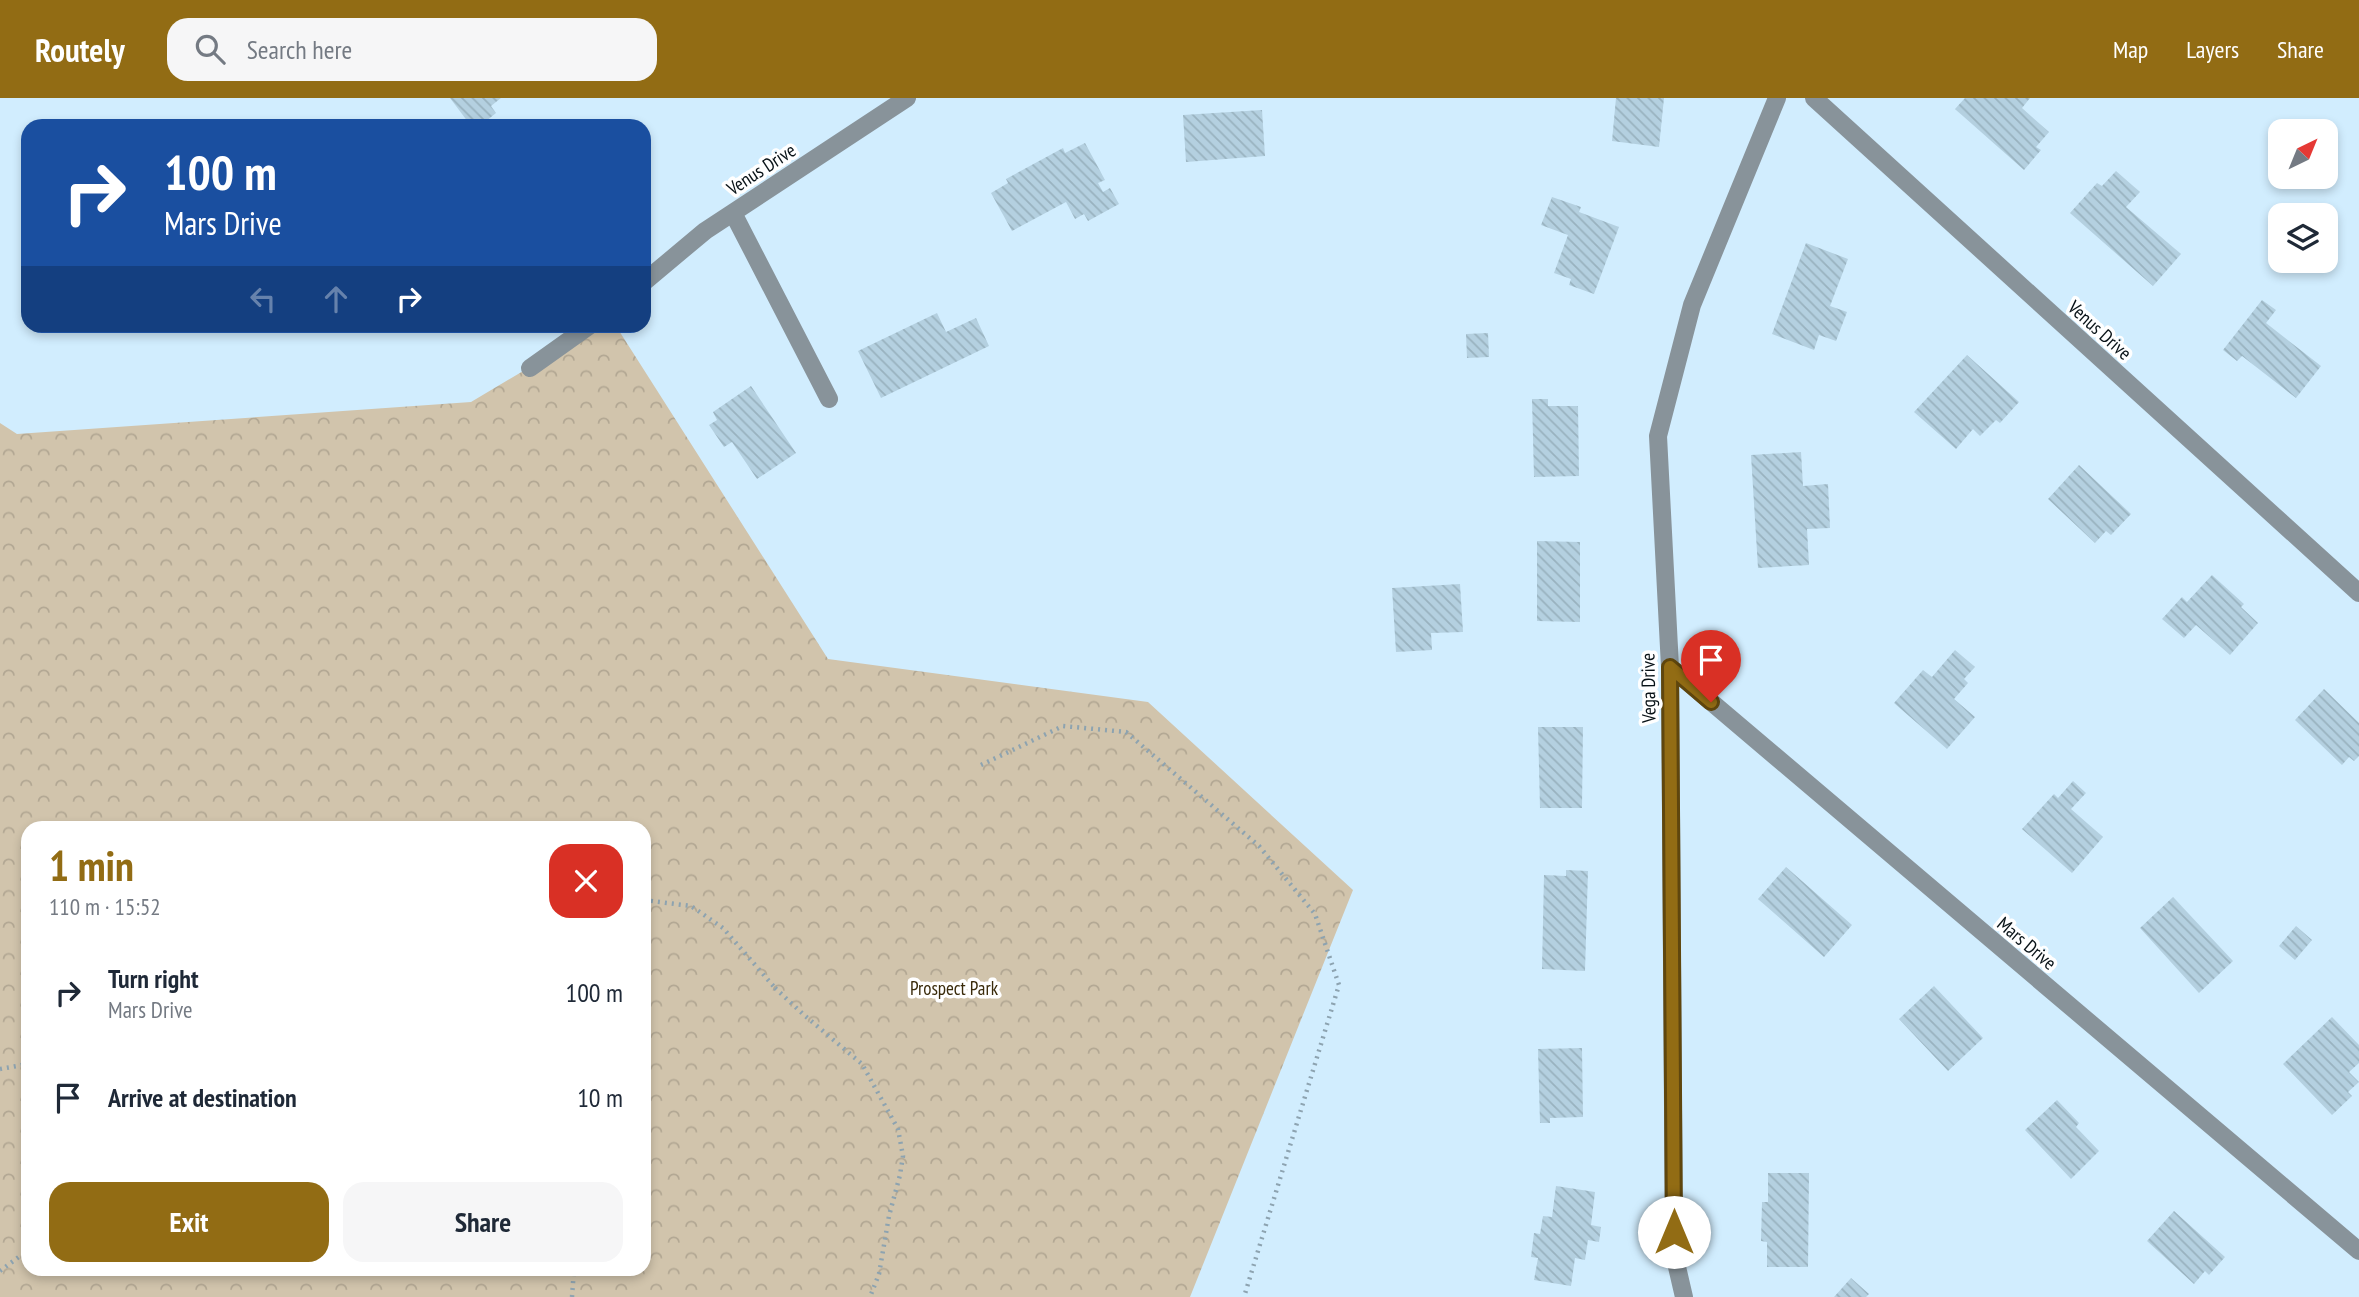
<!DOCTYPE html>
<html lang="en">
<head>
<meta charset="utf-8">
<style>
	:root { --surface:#fff; --page:#f6f6f7; --text:#1f2937; --muted:#747a83; --accent:#926c14 }
	body { margin:0; font-family:"PT Sans Narrow",sans-serif; background:var(--page); color:var(--text); height:100vh; display:flex; flex-direction:column; font-size:26px; white-space:nowrap }
	* { box-sizing:border-box; margin:0 }
	p { font-size:23px; color:var(--muted) }
	.icon { flex:none; width:38px; height:38px; fill:none; stroke:currentColor; stroke-width:2; stroke-linecap:round; stroke-linejoin:round }
	.map { position:relative; flex:1; overflow:hidden }
	.sheet { position:absolute; left:21px; top:723px; width:630px; height:455px; display:flex; flex-direction:column; background:var(--surface); border-radius:21px; box-shadow:0 4px 10px #0003 }
	.sheet>* { flex:none }
	.top-card { position:absolute; left:21px; top:21px; width:630px; height:214px; border-radius:21px; box-shadow:0 4px 10px #0003; background:#1a4fa0; color:#fff; overflow:hidden }
	.needle { width:46px; rotate:43deg }
	.tools { position:absolute; left:2268px; top:21px; display:grid; gap:14px }
	.tools a { display:grid; place-items:center; width:70px; height:70px; border-radius:14px; background:var(--surface); box-shadow:0 4px 10px #0003; font-size:35px }
	.pin { position:absolute; display:grid; place-items:center; width:60px; height:60px; color:#fff; margin:-72px -30px; border-radius:50% 50% 50% 0; rotate:-45deg; box-shadow:0 0 7px #0007 }
	.pin .icon { rotate:45deg }
	.me { position:absolute; width:77px; margin:-38px; rotate:0deg; stroke-linejoin:round; filter:drop-shadow(0 0 5px #0008) }
	.turn { display:flex; align-items:center; gap:24px; height:147px; padding:0 28px; font-size:32px }
	.turn .icon { width:91px; height:91px; stroke-width:2.5 }
	.turn b { display:block; font-size:49px; line-height:60px }
	.lanes { display:flex; align-items:center; height:66px; padding:0 28px; background:#0003; justify-content:center; gap:35px; direction:ltr }
	.lanes .off { opacity:.35 }
	.round { display:grid; place-items:center; flex:none; width:74px; height:74px; border-radius:21px; background:var(--page) }
	.head { display:flex; align-items:center; justify-content:space-between; height:119px; padding:0 28px }
	h1 { font-size:42px; font-weight:800; line-height:52px; color:var(--accent) }
	.primary-button { display:flex; gap:14px; margin-top:auto; padding:14px 28px }
	.primary-button a { flex:1; height:80px; border-radius:21px; background:var(--accent); color:#fff; font-size:28px; font-weight:800; line-height:80px; text-align:center }
	.primary-button a+a { background:var(--page); color:var(--text) }
	ul { padding:0; list-style:none }
	li { display:flex; align-items:center; gap:21px; height:105px; padding:0 28px }
	li div { flex:1 }
	li b { display:block; font-size:26px }
	li em { font-style:normal }
	header { display:flex; align-items:center; gap:42px; box-sizing:border-box; height:98px; padding:0 35px; background:var(--accent); color:#fff }
	header strong { font-size:33px }
	nav { display:flex; gap:38px; margin-inline-start:auto; font-size:24px }
	.search { width:490px; height:63px; background:var(--page); display:flex; align-items:center; gap:18px; box-sizing:border-box; padding:0 24px; border-radius:21px; color:var(--muted); font-size:26px }
	.map>svg:first-child { display:block }
	.park { fill:url(#park-crowns); fill-rule:evenodd }
	.building { fill:url(#building-back-hatch) }
	.lines { fill:none; stroke-linecap:round; stroke-linejoin:round }
	.path { stroke:#8da3b0; stroke-width:4.5; stroke-dasharray:2 5; stroke-linecap:butt }
	.minor { stroke:#88939a; stroke-width:18 }
	.route-casing { stroke:#5f460d; stroke-width:18 }
	.route { stroke:#926c14; stroke-width:12 }
	.labels { text-anchor:middle; stroke-width:7; stroke-linejoin:round; paint-order:stroke }
	.street-label { font-size:19px; fill:#081217; stroke:#fff }
	.park-label { font-size:19px; fill:#3a2b0b; stroke:#fff }
</style>
</head>
<body>
<header>
<strong>Routely</strong>
<div class="search"><svg class="icon" aria-label="search" viewBox="0 0 24 24"><circle cx="10" cy="10" r="6"/><path d="M15 15l6 6"/></svg>Search here</div>
<nav><a>Map</a><a>Layers</a><a>Share</a></nav>
</header>
<div class="map">
<svg width="2359" height="1199" viewBox="0 0 2359 1199">
	<defs>
		<pattern id="park-crowns" width="20" height="18" patternUnits="userSpaceOnUse" patternTransform="scale(1.75)"><rect width="20" height="18" fill="#d1c4ac"/><path d="M2 6a3 3 0 1 1 6 0M12 15a3 3 0 1 1 6 0" fill="none" stroke="#b2a793"/></pattern>
		<pattern id="building-back-hatch" width="6" height="6" patternUnits="userSpaceOnUse" patternTransform="scale(1.75)"><rect width="6" height="6" fill="#b4d0e0"/><path d="M-1 5l2 2M0 0l6 6M5-1l2 2" fill="none" stroke="#99b2bf"/></pattern>
	</defs>
	<rect width="100%" height="100%" fill="#d1edfe"/>
	<path class="park" d="M589,228H616L828,561L1148,604L1353,792L1190,1199H0V325L17,336L471,304L530,269ZM28,730H644V1171H28Z"/>
	<path class="building" d="M450,0H501L491,8L496,15L480,28H471Z
		M1616,0H1664L1659,49L1612,43Z
		M1965,0H2030L2022,10L2049,34L2036,49L2041,52L2024,72L1955,11Z
		M1262,12L1265,58L1186,64L1183,17Z
		M1085,45L1105,82L1098,85L1103,94L1110,90L1119,106L1088,123L1084,116L1075,121L1066,104L1012,133L991,95L1008,85L1006,81L1063,50L1065,55Z
		M2116,73L2140,94L2126,109L2181,156L2153,188L2070,115L2097,85L2102,88Z
		M1552,99L1581,109L1579,114L1619,129L1594,196L1569,187L1571,181L1554,175L1568,137L1541,127Z
		M1806,145L1848,161L1830,208L1847,214L1836,243L1819,237L1814,252L1772,236Z
		M2262,202L2276,212L2266,225L2321,268L2296,300L2242,258L2237,263L2223,252Z
		M937,215L946,234L976,220L989,248L881,300L858,253Z
		M1488,235L1489,259L1467,260L1466,236Z
		M1967,257L2019,304L2000,325L1996,322L1980,338L1973,331L1956,351L1914,314Z
		M751,288L796,355L757,381L732,344L724,349L709,327L717,322L713,314Z
		M1532,301H1548V308H1578L1579,378L1534,379Z
		M1801,354L1803,388L1828,386L1830,430L1807,431L1809,467L1758,470L1751,357Z
		M2079,367L2131,416L2111,437L2106,433L2095,445L2048,401Z
		M1537,443L1580,444V524L1537,523Z
		M2212,477L2244,506L2241,509L2258,525L2230,557L2196,527L2184,540L2162,521L2182,499L2187,504Z
		M1460,486L1463,534L1431,535L1432,552L1396,554L1392,490Z
		M1955,552L1975,569L1964,581L1968,585L1954,601L1975,619L1947,651L1894,605L1923,572L1932,579Z
		M2324,591L2359,625V658L2354,663L2349,659L2342,667L2295,622Z
		M1538,629H1583L1582,710H1540Z
		M2073,683L2086,695L2071,711L2103,739L2072,775L2022,731L2054,696L2058,700Z
		M1786,769L1852,827L1824,859L1758,801Z
		M1566,772L1588,773L1585,873L1542,871L1544,777L1566,778Z
		M2173,799L2233,863L2199,895L2140,830Z
		M2296,828L2312,842L2295,862L2279,848Z
		M1934,888L1983,940L1948,973L1899,921Z
		M2332,919L2359,947V965L2349,974L2359,984L2348,994L2352,998L2332,1017L2283,966Z
		M1582,950L1583,1019L1550,1020V1025H1540L1538,951Z
		M2057,1002L2079,1025L2076,1029L2099,1053L2071,1081L2025,1032Z
		M1768,1075H1809L1808,1169H1767V1144L1761,1143L1762,1104H1768Z
		M1556,1088L1595,1094L1591,1127L1601,1129L1599,1144L1588,1142L1585,1162L1575,1160L1571,1188L1534,1182L1538,1160L1531,1159L1534,1135L1540,1136L1543,1118L1552,1119Z
		M2174,1113L2225,1159L2209,1177L2205,1173L2194,1186L2147,1143Z
		M1851,1180L1869,1196L1866,1199H1834Z"/>
	<g class="lines">
		<path class="path" d="M981,667L1063,628L1126,634L1259,748L1315,816L1339,887L1244,1199
			M644,802L691,808L723,830L776,891
			M775,890L804,917L862,966L898,1031L903,1058L900,1077L889,1118L879,1176L870,1199
			M0,971L28,966
			M0,1173L28,1152
			M572,1199L574,1171"/>
		<path class="minor" d="M1814,0L2359,495
			M733,115L829,301
			M644,184L705,133L907,0
			M530,270L589,228
			M1670,569L2359,1153
			M1684,1199L1674,1156L1670,569L1658,338L1692,207L1777,0"/>
	</g>
	<g class="lines">
		<g class="route-casing">
			<path id="route" d="M1674,1134L1670,569L1711,604"/>
		</g>
		<use href="#route" class="route"/>
	</g>
	<g class="labels">
		<g class="street-label">
			<text transform="translate(761 71) rotate(-33)" y="7">Venus Drive</text>
			<text transform="translate(2100 232) rotate(42)" y="7">Venus Drive</text>
			<text transform="translate(1648 590) rotate(-91)" y="7">Vega Drive</text>
			<text transform="translate(2027 845) rotate(40)" y="7">Mars Drive</text>
		</g>
		<g class="park-label">
			<text x="954" y="897">Prospect Park</text>
		</g>
	</g>
</svg>
<div class="tools">
<a><svg class="needle" viewBox="-14 -14 28 28"><path d="M0-13l5 13h-10z" fill="#e53935"/><path d="M0 13l5-13h-10z" fill="#747a83"/></svg></a>
<a><svg class="icon" aria-label="layers" viewBox="0 0 24 24"><path d="M12 4l9 5-9 5-9-5zM3 14l9 5 9-5"/></svg></a>
</div>
<div class="pin" style="left:1711px;top:604px;background:#d93025"><svg class="icon" aria-label="arrive" viewBox="0 0 24 24"><path d="M6 21V4h12l-3 4 3 4H6"/></svg></div>
<svg class="me" style="left:1674px;top:1134px" viewBox="-20 -20 40 40"><circle r="19" fill="#fff"/><path d="M0-13L10 11 0 6-10 11z" fill="#926c14"/></svg>
<div class="top-card">
<div class="turn"><svg class="icon" aria-label="right" viewBox="0 0 24 24"><path d="M7 20v-9h11M14 6l5 5-5 5"/></svg><div><b>100 m</b>Mars Drive</div></div>
<div class="lanes"><svg class="icon off" aria-label="left" viewBox="0 0 24 24"><path d="M17 20v-9H6M10 6l-5 5 5 5"/></svg><svg class="icon off" aria-label="ahead" viewBox="0 0 24 24"><path d="M12 20V5M6 11l6-6 6 6"/></svg><svg class="icon" aria-label="right" viewBox="0 0 24 24"><path d="M7 20v-9h11M14 6l5 5-5 5"/></svg></div>
</div>
<section class="sheet">
<div class="head"><div><h1>1 min</h1><p>110 m · 15:52</p></div><a class="round" style="background:#d93025;color:#fff"><svg class="icon" aria-label="close" viewBox="0 0 24 24"><path d="M6 6l12 12M18 6L6 18"/></svg></a></div>
<ul>
<li><svg class="icon" aria-label="right" viewBox="0 0 24 24"><path d="M7 20v-9h11M14 6l5 5-5 5"/></svg><div><b>Turn right</b><p>Mars Drive</p></div><em>100 m</em></li>
<li><svg class="icon" aria-label="arrive" viewBox="0 0 24 24"><path d="M6 21V4h12l-3 4 3 4H6"/></svg><div><b>Arrive at destination</b></div><em>10 m</em></li>
</ul>
<div class="primary-button"><a>Exit</a><a>Share</a></div>
</section>
</div>
</body>
</html>
